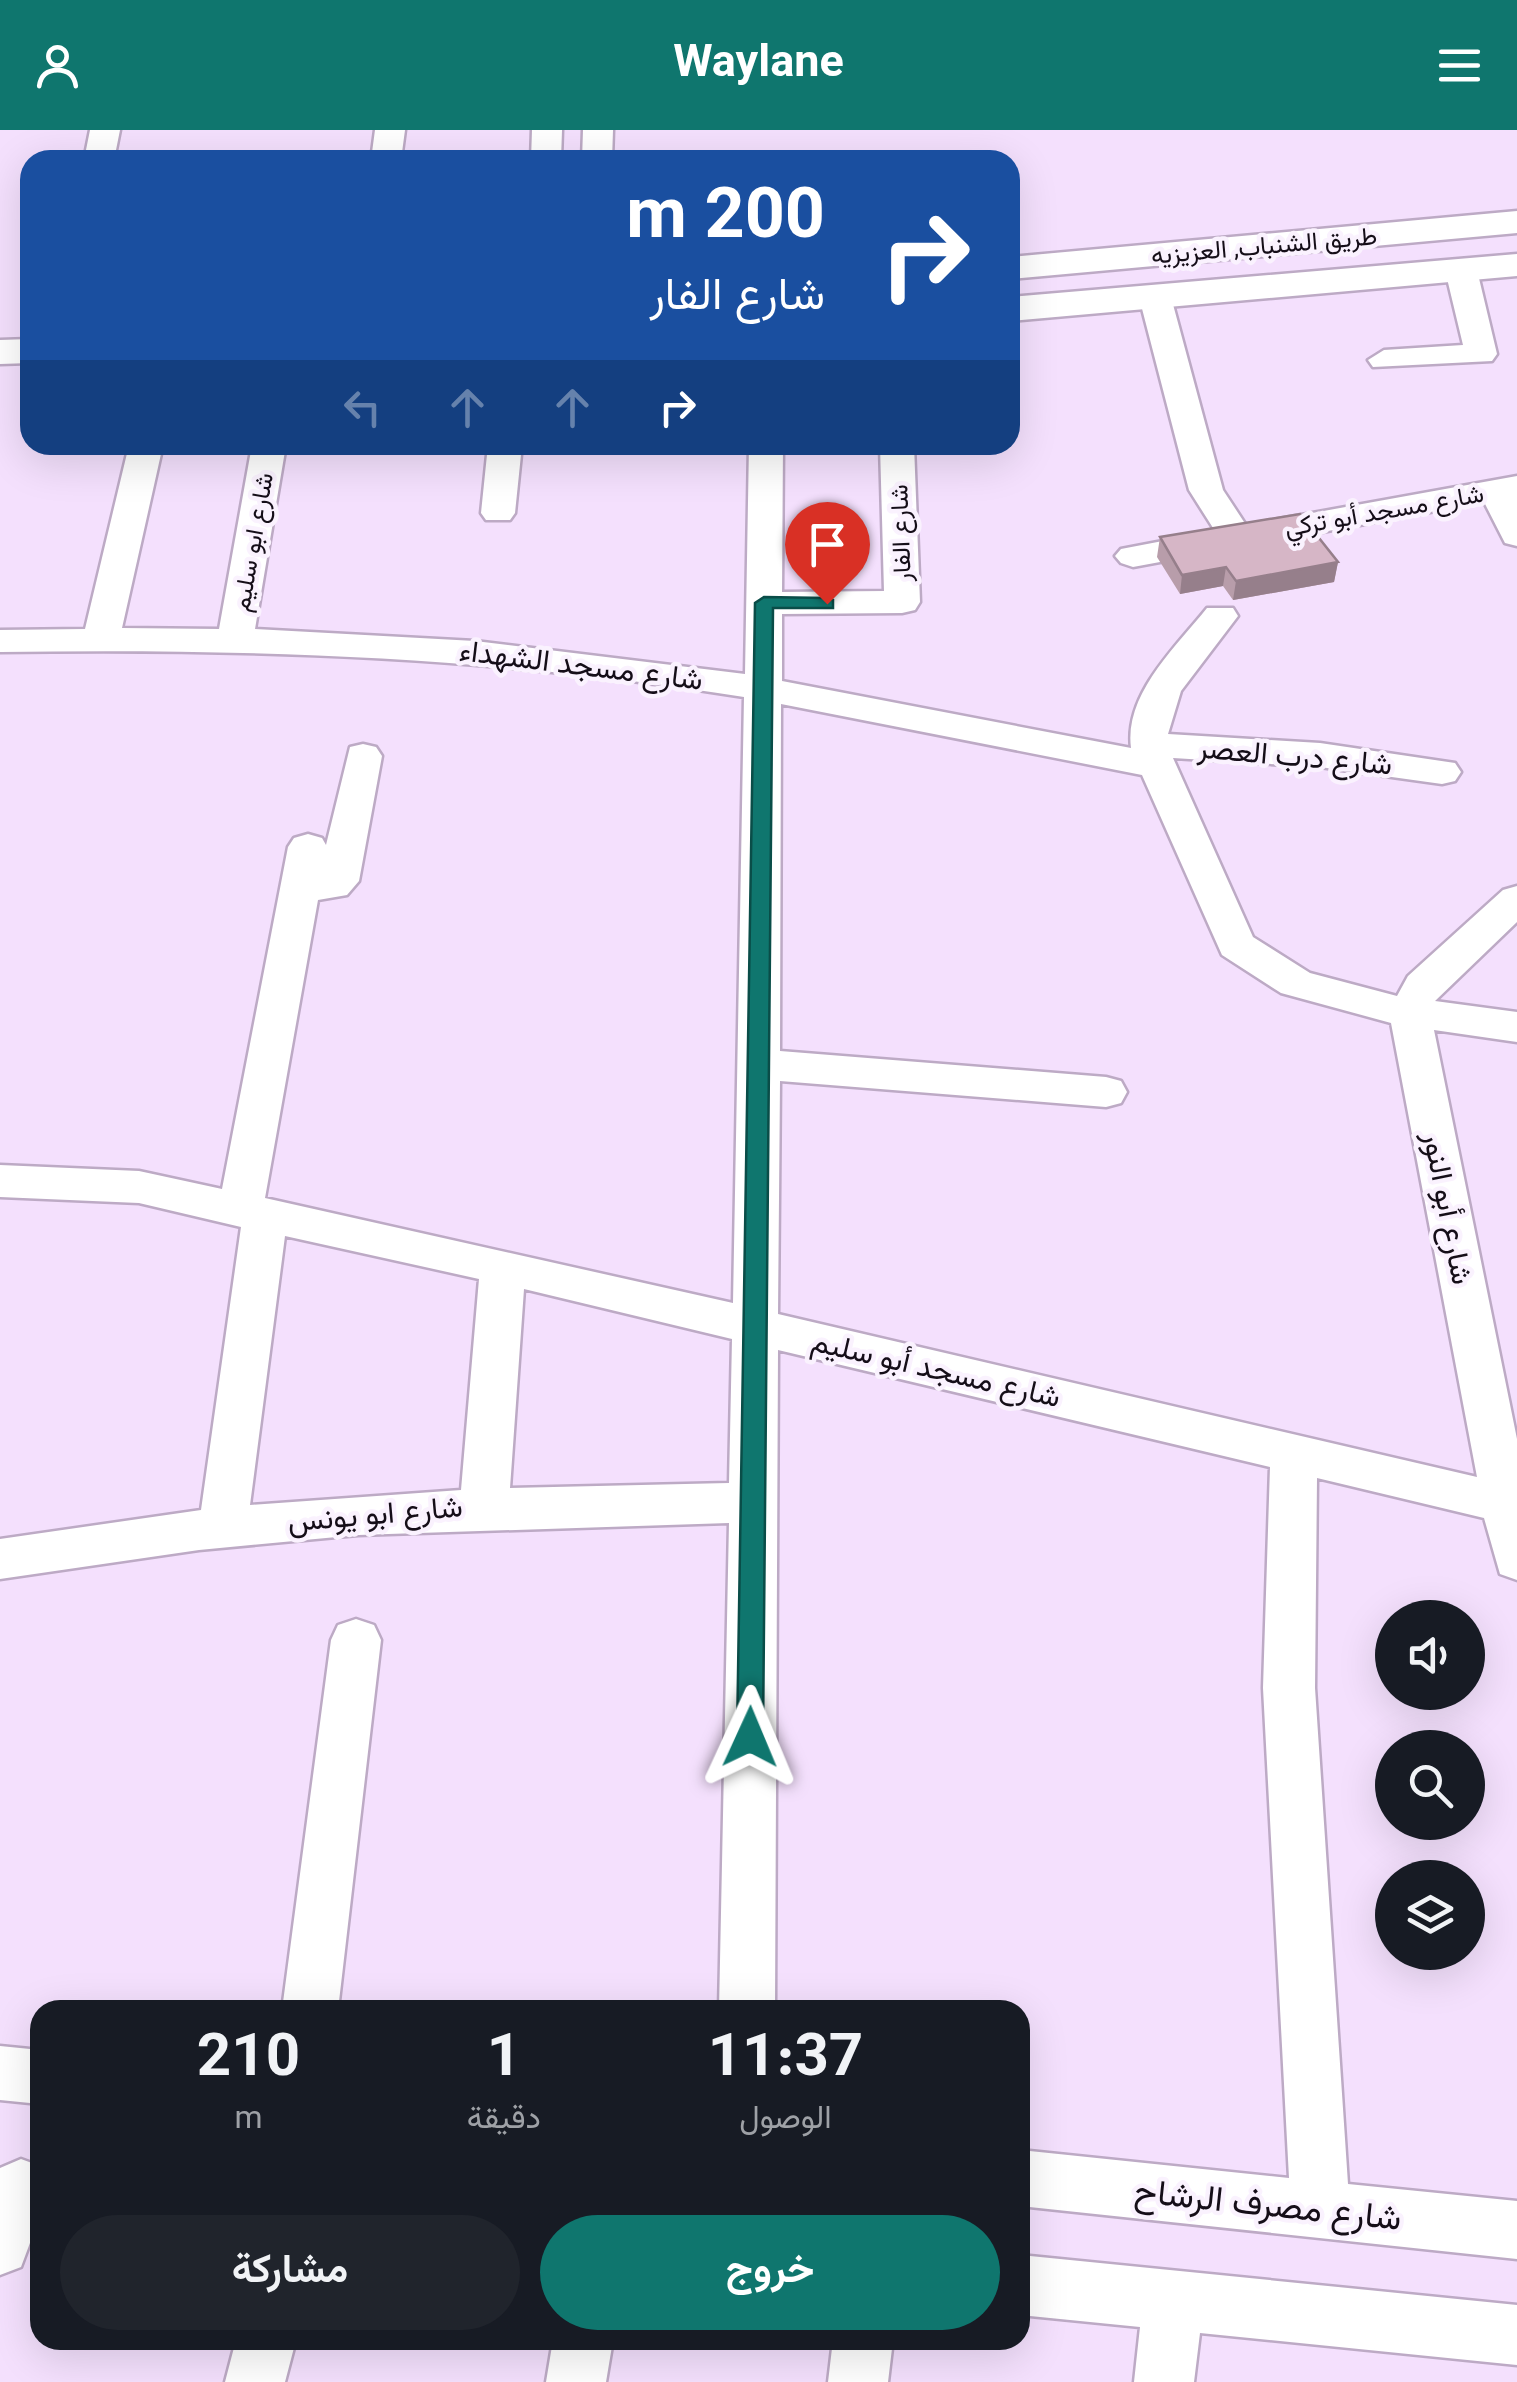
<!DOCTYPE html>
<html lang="ar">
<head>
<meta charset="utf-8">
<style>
	:root { --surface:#171b24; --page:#20242c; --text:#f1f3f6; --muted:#9ea1a6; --accent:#0f766e }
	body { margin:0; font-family:Georgia,Vazirmatn,serif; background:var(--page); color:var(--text); direction:rtl; height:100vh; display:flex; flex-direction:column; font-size:38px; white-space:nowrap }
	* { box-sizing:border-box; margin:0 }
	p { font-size:32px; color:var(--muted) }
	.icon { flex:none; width:55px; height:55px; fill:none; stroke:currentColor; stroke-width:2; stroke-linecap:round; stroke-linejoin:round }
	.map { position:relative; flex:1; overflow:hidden; direction:ltr }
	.drawer { position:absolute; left:30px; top:1870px; width:1000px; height:350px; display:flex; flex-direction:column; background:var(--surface); border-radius:30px; box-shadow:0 10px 40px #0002; direction:rtl }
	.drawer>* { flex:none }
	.hud { position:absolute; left:20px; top:20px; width:1000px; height:305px; border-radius:30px; box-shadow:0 10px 40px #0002; direction:rtl; background:#1a4fa0; color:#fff; overflow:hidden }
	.controls { position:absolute; left:1375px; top:1470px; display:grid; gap:20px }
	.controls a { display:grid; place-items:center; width:110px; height:110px; border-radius:50%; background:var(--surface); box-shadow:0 10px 40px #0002; font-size:50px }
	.pin { position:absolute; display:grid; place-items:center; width:85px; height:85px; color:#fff; margin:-102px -42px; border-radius:50% 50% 50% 0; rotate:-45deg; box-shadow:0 0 10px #0007 }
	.pin .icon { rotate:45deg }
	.me { position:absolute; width:110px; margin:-55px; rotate:1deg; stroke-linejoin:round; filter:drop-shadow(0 0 8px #0008) }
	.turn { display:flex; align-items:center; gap:35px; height:210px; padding:0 30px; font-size:45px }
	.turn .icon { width:130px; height:130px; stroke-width:2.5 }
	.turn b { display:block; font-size:70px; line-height:85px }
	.lanes { display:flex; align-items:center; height:95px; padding:0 30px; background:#0003; justify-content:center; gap:50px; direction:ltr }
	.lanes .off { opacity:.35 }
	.eta { display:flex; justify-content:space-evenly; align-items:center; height:170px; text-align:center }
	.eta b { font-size:60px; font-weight:700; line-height:70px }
	.primary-button { display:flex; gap:20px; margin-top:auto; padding:20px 30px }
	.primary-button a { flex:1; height:115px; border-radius:60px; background:var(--accent); color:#fff; font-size:40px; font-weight:700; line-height:115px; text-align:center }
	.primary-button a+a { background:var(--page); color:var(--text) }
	header { display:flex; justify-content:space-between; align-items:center; height:130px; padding:0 30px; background:var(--accent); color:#fff; font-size:45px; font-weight:700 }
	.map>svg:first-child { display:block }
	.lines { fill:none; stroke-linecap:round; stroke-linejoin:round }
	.minor-casing { stroke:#bdaac5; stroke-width:5 }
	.tertiary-casing { stroke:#bdaac5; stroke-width:5 }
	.minor { fill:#fff; fill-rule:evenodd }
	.tertiary { fill:#fff; fill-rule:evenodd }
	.wall { fill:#b89daa }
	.shaded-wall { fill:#967f8b }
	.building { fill:#d6b6c6; stroke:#967f8b; stroke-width:2.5 }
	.route { fill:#0f766e; stroke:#0a4d48; stroke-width:2.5 }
	.labels { text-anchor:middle; stroke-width:9; stroke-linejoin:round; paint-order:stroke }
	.far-street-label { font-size:25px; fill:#150e18; stroke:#faf2fe }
	.street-label { font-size:30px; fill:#150e18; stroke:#faf2fe }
	.near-street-label { font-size:35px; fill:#150e18; stroke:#faf2fe }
</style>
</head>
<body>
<header><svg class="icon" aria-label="menu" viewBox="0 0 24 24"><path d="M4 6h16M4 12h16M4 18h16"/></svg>Waylane<svg class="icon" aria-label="person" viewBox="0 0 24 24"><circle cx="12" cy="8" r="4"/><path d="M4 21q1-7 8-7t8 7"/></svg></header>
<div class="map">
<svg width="1517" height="2252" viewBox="0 0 1517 2252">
	<rect width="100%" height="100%" fill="#f4e0fd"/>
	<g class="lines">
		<g class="minor-casing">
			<path id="minor" d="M90,0H120L114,30H84Z
				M375,0H405L401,30H371Z
				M532,0H562L561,30H531Z
				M583,0H613L612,30H582Z
				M1461,131L1477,140L1497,224L1492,231L1373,237L1368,230L1384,220L1463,215L1445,140Z
				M1155,158L1171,167L1223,360L1246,395L1517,346V416L1505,413L1484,372L1133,437L1121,433L1115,426L1121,419L1215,401L1189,360L1139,167Z
				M129,315H163L122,498L219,499L252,315H286L255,499L475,511L745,544L749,315H783L782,462L884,461L880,315H914L920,472L915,480L902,483L782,484V551L1131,618C1124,564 1176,517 1207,478H1233L1238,486L1181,561L1168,604L1320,613L1455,633L1461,642L1455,651L1442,654L1320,637L1173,628L1253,807L1310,843L1397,866L1408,846L1503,760L1517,756V792L1435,871L1517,882V912L1434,900L1517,1309V1450L1500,1444L1484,1388L1317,1348L1315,1558L1348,2054L1517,2071V2129L1020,2076V2020L1289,2048L1263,1558L1270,1337L778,1220L775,1880H719L729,1393L358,1405L199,1420L0,1449V1409L201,1380L241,1097L139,1073L0,1067V1035L139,1041L222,1059L288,717L294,708L308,704L322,708L326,715L350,617L363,614L376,617L382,626L359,751L347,765L318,770L265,1068L733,1173L744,567C497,527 250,518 0,522V500L85,499ZM781,574L1142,645L1222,825L1281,863L1391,893L1477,1347L778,1184L780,951L1106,977L1121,973L1127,962L1121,951L1106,947L780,921ZM285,1106L479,1149L461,1360L250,1375ZM524,1159L732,1209L729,1353L510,1358Z
				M488,315H522L515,383L510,390H486L481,383Z
				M356,1489L374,1495L381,1510L338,1880H282L331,1510L338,1495Z
				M0,1916L40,1920V1974L0,1970Z
				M21,2029L40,2036V2086L21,2137L0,2145V2038Z
				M1020,2125L1517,2175V2235L1200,2203L1194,2252H1134L1140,2197L1020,2185Z
				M236,2210H296L285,2252H225Z
				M553,2210H613L606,2252H546Z
				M833,2210H893L888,2252H828Z"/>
		</g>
		<g class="tertiary-casing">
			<path id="tertiary" d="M1517,81V103L1010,149V127Z
				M1517,124V146L1010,191V167Z
				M30,209V233L0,234V210Z"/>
		</g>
		<use href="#minor" class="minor"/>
		<use href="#tertiary" class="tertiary"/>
	</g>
	<path class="wall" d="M1160,407L1338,432L1334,452L1233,470L1223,456L1180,464L1157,427Z"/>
	<path class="shaded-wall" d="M1338,432L1334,452L1233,470L1236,451Z
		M1226,437L1223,456L1180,464L1182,445Z"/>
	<path class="building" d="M1300,384L1338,432L1236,451L1226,437L1182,445L1160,407Z"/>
	<path class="route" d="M827,468L833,470V478H773L763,1607L760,1615H741L737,1607L755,473L764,467Z"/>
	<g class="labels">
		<g class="far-street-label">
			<text transform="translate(1264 115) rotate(-5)" y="9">طريق الشنباب, العزيزيه</text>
			<text transform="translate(1384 380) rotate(-10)" y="9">شارع مسجد أبو تركي</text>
			<text transform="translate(900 403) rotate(-92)" y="9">شارع الفار</text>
			<text transform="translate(252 412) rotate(-80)" y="9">شارع ابو سليم</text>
		</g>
		<g class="street-label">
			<text transform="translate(581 535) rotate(7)" y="10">شارع مسجد الشهداء</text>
			<text transform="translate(1295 626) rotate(5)" y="10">شارع درب العصر</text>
			<text transform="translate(1448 1078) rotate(79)" y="10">شارع أبو النور</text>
			<text transform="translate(936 1239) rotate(13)" y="10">شارع مسجد أبو سليم</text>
			<text transform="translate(375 1384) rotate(-5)" y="10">شارع ابو يونس</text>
		</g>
		<g class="near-street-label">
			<text transform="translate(1268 2074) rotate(6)" y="12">شارع مصرف الرشاح</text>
		</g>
	</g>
</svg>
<div class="controls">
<a><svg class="icon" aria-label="sound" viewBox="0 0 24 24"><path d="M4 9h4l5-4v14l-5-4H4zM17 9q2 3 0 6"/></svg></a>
<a><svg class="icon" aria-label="search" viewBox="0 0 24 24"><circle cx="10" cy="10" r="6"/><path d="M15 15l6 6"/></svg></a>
<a><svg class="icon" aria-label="layers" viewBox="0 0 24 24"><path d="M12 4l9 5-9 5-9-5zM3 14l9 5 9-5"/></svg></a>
</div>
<div class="pin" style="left:827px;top:474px;background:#d93025"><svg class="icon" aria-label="arrive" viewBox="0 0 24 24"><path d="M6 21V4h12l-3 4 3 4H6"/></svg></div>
<svg class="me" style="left:750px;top:1607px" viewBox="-20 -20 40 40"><path d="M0-17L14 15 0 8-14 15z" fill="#0f766e" stroke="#fff" stroke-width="4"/></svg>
<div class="hud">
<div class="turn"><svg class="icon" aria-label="right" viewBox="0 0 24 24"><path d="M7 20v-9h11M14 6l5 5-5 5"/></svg><div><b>200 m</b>شارع الفار</div></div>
<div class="lanes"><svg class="icon off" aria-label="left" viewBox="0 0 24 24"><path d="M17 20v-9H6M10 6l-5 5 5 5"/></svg><svg class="icon off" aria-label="ahead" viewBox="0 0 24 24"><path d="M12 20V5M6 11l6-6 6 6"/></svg><svg class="icon off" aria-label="ahead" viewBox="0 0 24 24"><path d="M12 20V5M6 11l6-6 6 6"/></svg><svg class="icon" aria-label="right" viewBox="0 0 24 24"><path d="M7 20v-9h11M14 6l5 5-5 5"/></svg></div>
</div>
<section class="drawer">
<div class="eta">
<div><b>11:37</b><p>الوصول</p></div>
<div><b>1</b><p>دقيقة</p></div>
<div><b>210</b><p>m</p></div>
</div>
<div class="primary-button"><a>خروج</a><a>مشاركة</a></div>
</section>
</div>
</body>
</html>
